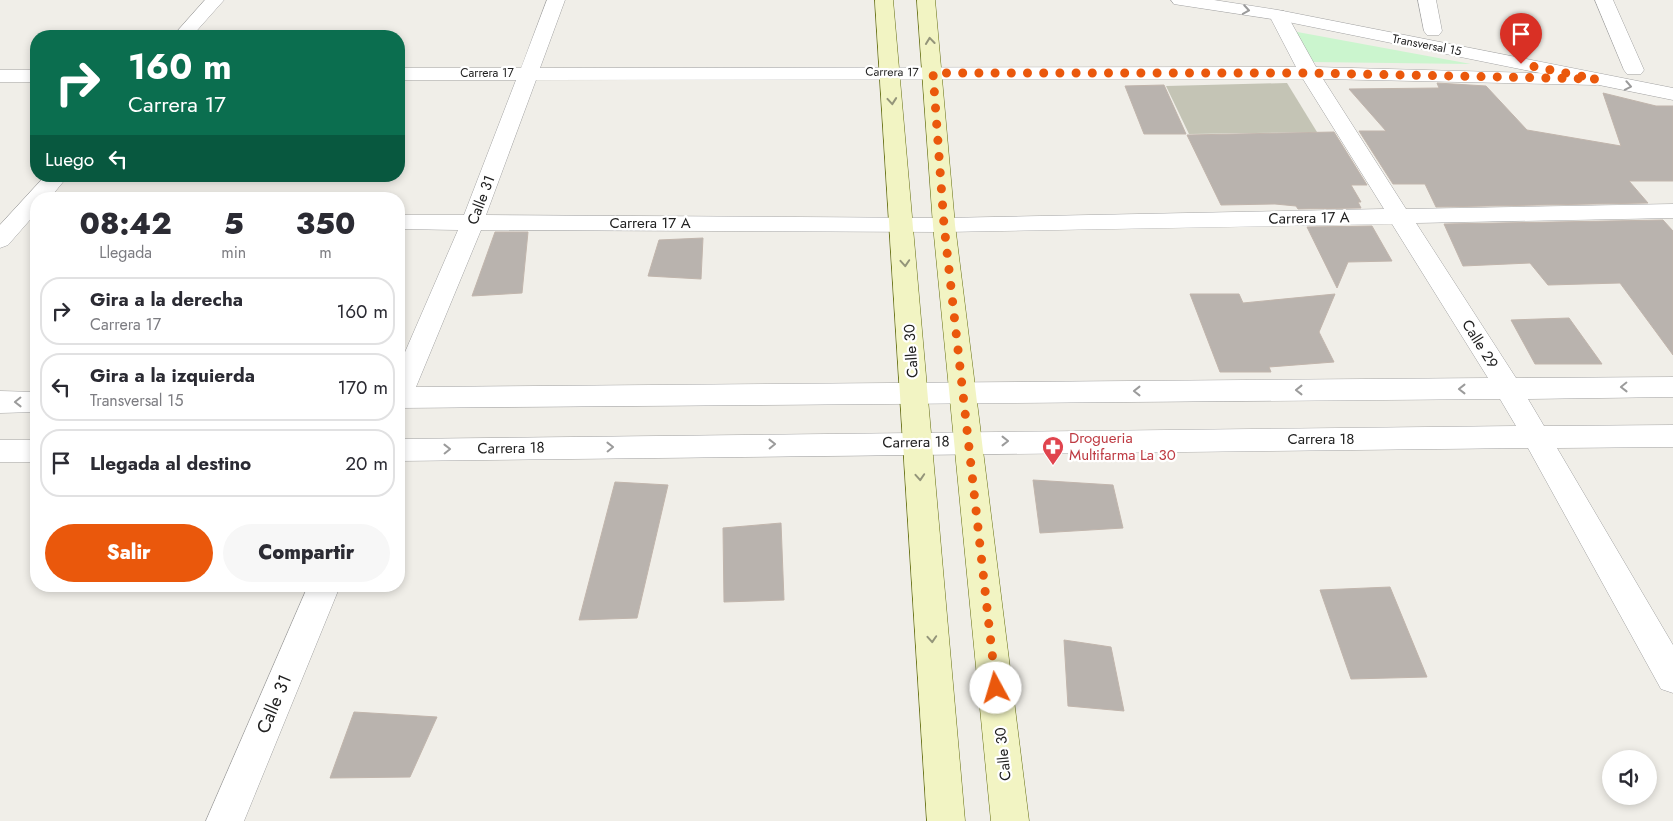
<!DOCTYPE html>
<html lang="es">
<head>
<meta charset="utf-8">
<style>
	:root { --surface:#fff; --page:#f7f7f7; --text:#2b2b33; --muted:#7c7c81; --line:#e1e1e2; --accent:#ea580c }
	body { margin:0; font-family:Jost,sans-serif; background:var(--page); color:var(--text); height:100vh; display:flex; flex-direction:column; font-size:19px; white-space:nowrap }
	* { box-sizing:border-box; margin:0 }
	p { font-size:16px; color:var(--muted) }
	.icon { flex:none; width:28px; height:28px; fill:none; stroke:currentColor; stroke-width:2; stroke-linecap:round; stroke-linejoin:round }
	.map { position:relative; flex:1; overflow:hidden }
	.side { position:absolute; left:30px; top:192px; width:375px; height:400px; display:flex; flex-direction:column; background:var(--surface); border-radius:20px; box-shadow:0 2px 8px #0003 }
	.side>* { flex:none }
	.guide { position:absolute; left:30px; top:30px; width:375px; height:152px; border-radius:20px; box-shadow:0 2px 8px #0003; background:#0b6e4f; color:#fff; overflow:hidden }
	.buttons { position:absolute; left:1602px; top:750px; display:grid; gap:10px }
	.buttons a { display:grid; place-items:center; width:55px; height:55px; border-radius:50%; background:var(--surface); box-shadow:0 2px 8px #0003; font-size:25px }
	.pin { position:absolute; display:grid; place-items:center; width:42px; height:42px; color:#fff; margin:-51px -21px; border-radius:50% 50% 50% 0; rotate:-45deg; box-shadow:0 0 5px #0007 }
	.pin .icon { rotate:45deg }
	.me { position:absolute; width:55px; margin:-28px; rotate:354deg; stroke-linejoin:round; filter:drop-shadow(0 0 4px #0008) }
	.turn { display:flex; align-items:center; gap:18px; height:105px; padding:0 15px; font-size:22px }
	.turn .icon { width:65px; height:65px; stroke-width:2.5 }
	.turn b { display:block; font-size:35px; line-height:42px }
	.then { display:flex; align-items:center; height:48px; padding:0 15px; background:#0003; gap:10px; font-size:19px }
	.eta { display:flex; justify-content:space-evenly; align-items:center; height:85px; text-align:center }
	.eta b { font-size:30px; font-weight:800; line-height:35px }
	.primary-button { display:flex; gap:10px; margin-top:auto; padding:10px 15px }
	.primary-button a { flex:1; height:58px; border-radius:30px; background:var(--accent); color:#fff; font-size:20px; font-weight:800; line-height:58px; text-align:center }
	.primary-button a+a { background:var(--page); color:var(--text) }
	ul { padding:0; list-style:none }
	li { display:flex; align-items:center; gap:15px; height:68px; margin:0 10px 8px; padding:0 5px; border:2px solid var(--line); border-radius:20px }
	li div { flex:1 }
	li b { display:block; font-size:19px }
	li em { font-style:normal }
	.map>svg:first-child { display:block }
	.construction { fill:#c4c4b5 }
	.park { fill:#cbf5ce }
	.building { fill:#b9b3ae; stroke:#c1b5ac }
	.lines { fill:none; stroke-linecap:round; stroke-linejoin:round }
	.minor-casing { stroke:#a2a2a2; stroke-width:1 }
	.tertiary-casing { stroke:#a2a2a2; stroke-width:1 }
	.secondary-casing { stroke:#656f11; stroke-width:1 }
	.minor { fill:#fff; fill-rule:evenodd }
	.tertiary { fill:#fff; fill-rule:evenodd }
	.secondary { fill:#f2f4c3; fill-rule:evenodd }
	.oneway { stroke:#9b9b9b }
	.oneway2 { stroke:#94957a }
	.route { stroke:#ea580c; stroke-width:9; stroke-dasharray:0 16.2 }
	.labels { text-anchor:middle; stroke-width:4.5; stroke-linejoin:round; paint-order:stroke }
	.far-street-label { font-size:12px; fill:#212121; stroke:#fff }
	.street-label { font-size:15px; fill:#212121; stroke:#fff }
	.health-label { font-size:15px; fill:#be3a42; stroke:#fff; text-anchor:start }
	.near-street-label { font-size:18px; fill:#212121; stroke:#fff }
</style>
</head>
<body>
<div class="map">
<svg width="1673" height="821" viewBox="0 0 1673 821">
	<rect width="100%" height="100%" fill="#f0eee8"/>
	<path class="construction" d="M1287,83L1317,132L1189,134L1166,86Z"/>
	<path class="park" d="M1292,31L1471,64L1312,62Z"/>
	<path class="building" d="M1437,83L1486,86L1527,130L1621,146L1603,93L1656,106H1673V181H1629L1648,203L1436,207L1425,184H1393L1359,131H1386L1349,89L1439,88Z
		M1164,85L1186,134H1144L1125,86Z
		M1334,132L1367,185H1351L1361,202H1358L1361,208L1298,209L1296,206L1275,204L1221,205L1187,135Z
		M1663,220L1673,231V355L1620,283L1548,285L1530,263L1463,266L1444,224Z
		M1372,226L1392,261L1348,262L1337,288L1307,227Z
		M495,232H528L522,293L472,296Z
		M703,238L701,279L648,276L659,240Z
		M1190,294H1239L1243,303L1335,294L1319,332L1334,362L1269,367L1271,372H1220Z
		M1569,318L1602,364H1535L1511,320Z
		M1033,480L1113,485L1123,528L1040,533Z
		M615,482L668,485L637,618L579,620Z
		M781,523L784,600L724,602L723,528Z
		M1390,587L1427,677L1351,679L1320,590Z
		M1064,640L1111,647L1124,711L1068,706Z
		M354,712L437,717L410,777L330,778Z"/>
	<g class="lines">
		<g class="minor-casing">
			<path id="minor" d="M205,0H224L192,36H173Z
				M547,0H565L540,68L1296,67L1269,15L1272,11H1284L1287,15L1316,67L1603,75L1606,79L1603,83L1596,85L1323,79L1406,209L1673,204V218L1416,223L1516,378L1673,377V397L1528,399L1544,426L1673,425V447L1557,448L1673,645V693L1661,689L1528,448L399,461V439L1516,426L1500,399L399,408V366L458,230L399,229V215H464L516,80H399V68H521ZM1303,79L1384,209L944,218L486,215L536,80ZM1392,224L1488,378L416,387L481,230L944,232Z
				M1418,0H1436L1442,31L1439,35H1427L1424,31Z
				M1595,0H1613L1644,70L1641,74H1627L1624,70Z
				M0,70H36V82H0Z
				M45,176H68L49,199H36V213L8,245L0,248V225Z
				M0,391L36,392V412L0,413Z
				M0,440H36V462H0Z
				M308,586H340L244,821H206Z"/>
		</g>
		<g class="tertiary-casing">
			<path id="tertiary" d="M1171,0H1214L1278,10L1673,88V100L1278,20L1180,5L1174,4Z"/>
		</g>
		<g class="secondary-casing">
			<path id="secondary" d="M875,0H893L965,821H927Z
				M917,0H935L955,225L1029,821H991L933,225Z"/>
		</g>
		<use href="#minor" class="minor"/>
		<use href="#tertiary" class="tertiary"/>
		<use href="#secondary" class="secondary"/>
	</g>
	<defs><path id="oneway-chevron" d="M-2-3.5L2.5 0L-2 3.5" fill="none" stroke-width="1.6" stroke-linecap="round" stroke-linejoin="round" transform="scale(1.25)"/></defs>
	<g class="oneway">
		<use href="#oneway-chevron" transform="translate(1246 10) rotate(9)"/>
		<use href="#oneway-chevron" transform="translate(1628 86) rotate(11)"/>
		<use href="#oneway-chevron" transform="translate(1624 387) rotate(179)"/>
		<use href="#oneway-chevron" transform="translate(1462 389) rotate(180)"/>
		<use href="#oneway-chevron" transform="translate(1299 390) rotate(180)"/>
		<use href="#oneway-chevron" transform="translate(1137 391) rotate(180)"/>
		<use href="#oneway-chevron" transform="translate(18 402) rotate(179)"/>
		<use href="#oneway-chevron" transform="translate(1005 441)"/>
		<use href="#oneway-chevron" transform="translate(772 444) rotate(-1)"/>
		<use href="#oneway-chevron" transform="translate(610 447) rotate(-1)"/>
		<use href="#oneway-chevron" transform="translate(447 449) rotate(-1)"/>
	</g>
	<g class="oneway2">
		<use href="#oneway-chevron" transform="translate(930 41) rotate(-96)"/>
		<use href="#oneway-chevron" transform="translate(892 101) rotate(85)"/>
		<use href="#oneway-chevron" transform="translate(905 263) rotate(86)"/>
		<use href="#oneway-chevron" transform="translate(920 477) rotate(86)"/>
		<use href="#oneway-chevron" transform="translate(932 639) rotate(86)"/>
	</g>
	<g class="lines">
		<path class="route" d="M996,688L944,225L933,73H1309L1596,79L1521,64"/>
	</g>
	<defs>
		<g id="pharmacy-pin" transform="scale(1.125)"><path d="M0 17L-7.5 6A9.5 9.5 0 1 1 7.5 6Z" fill="#e0444e" stroke="#fff"/><path d="M-2-6h4v4h4v4h-4v4h-4v-4h-4v-4h4Z" fill="#fff"/></g>
	</defs>
	<g fill-rule="evenodd">
		<use href="#pharmacy-pin" x="1053" y="447"/>
	</g>
	<g class="labels">
		<g class="far-street-label">
			<text transform="translate(1427 45) rotate(11)" y="4">Transversal 15</text>
			<text transform="translate(892 72) rotate(1)" y="4">Carrera 17</text>
			<text x="487" y="77">Carrera 17</text>
		</g>
		<g class="street-label">
			<text transform="translate(481 200) rotate(-69)" y="5">Calle 31</text>
			<text transform="translate(1309 218) rotate(-1)" y="5">Carrera 17 A</text>
			<text x="650" y="228">Carrera 17 A</text>
			<text transform="translate(1480 344) rotate(58)" y="5">Calle 29</text>
			<text transform="translate(911 351) rotate(-94)" y="5">Calle 30</text>
			<text x="1321" y="444">Carrera 18</text>
			<text transform="translate(916 442) rotate(-1)" y="5">Carrera 18</text>
			<text transform="translate(511 448) rotate(-1)" y="5">Carrera 18</text>
			<text transform="translate(1003 754) rotate(-96)" y="5">Calle 30</text>
		</g>
		<g class="health-label">
			<text x="1069" y="443">Drogueria<tspan x="1069" dy="17">Multifarma La 30</tspan></text>
		</g>
		<g class="near-street-label">
			<text transform="translate(274 704) rotate(-67)" y="6">Calle 31</text>
		</g>
	</g>
</svg>
<div class="buttons">
<a><svg class="icon" aria-label="sound" viewBox="0 0 24 24"><path d="M4 9h4l5-4v14l-5-4H4zM17 9q2 3 0 6"/></svg></a>
</div>
<div class="pin" style="left:1521px;top:64px;background:#d93025"><svg class="icon" aria-label="arrive" viewBox="0 0 24 24"><path d="M6 21V4h12l-3 4 3 4H6"/></svg></div>
<svg class="me" style="left:996px;top:688px" viewBox="-20 -20 40 40"><circle r="19" fill="#fff"/><path d="M0-13L10 11 0 6-10 11z" fill="#ea580c"/></svg>
<div class="guide">
<div class="turn"><svg class="icon" aria-label="right" viewBox="0 0 24 24"><path d="M7 20v-9h11M14 6l5 5-5 5"/></svg><div><b>160 m</b>Carrera 17</div></div>
<div class="then">Luego<svg class="icon" aria-label="left" viewBox="0 0 24 24"><path d="M17 20v-9H6M10 6l-5 5 5 5"/></svg></div>
</div>
<section class="side">
<div class="eta">
<div><b>08:42</b><p>Llegada</p></div>
<div><b>5</b><p>min</p></div>
<div><b>350</b><p>m</p></div>
</div>
<ul>
<li><svg class="icon" aria-label="right" viewBox="0 0 24 24"><path d="M7 20v-9h11M14 6l5 5-5 5"/></svg><div><b>Gira a la derecha</b><p>Carrera 17</p></div><em>160 m</em></li>
<li><svg class="icon" aria-label="left" viewBox="0 0 24 24"><path d="M17 20v-9H6M10 6l-5 5 5 5"/></svg><div><b>Gira a la izquierda</b><p>Transversal 15</p></div><em>170 m</em></li>
<li><svg class="icon" aria-label="arrive" viewBox="0 0 24 24"><path d="M6 21V4h12l-3 4 3 4H6"/></svg><div><b>Llegada al destino</b></div><em>20 m</em></li>
</ul>
<div class="primary-button"><a>Salir</a><a>Compartir</a></div>
</section>
</div>
</body>
</html>
